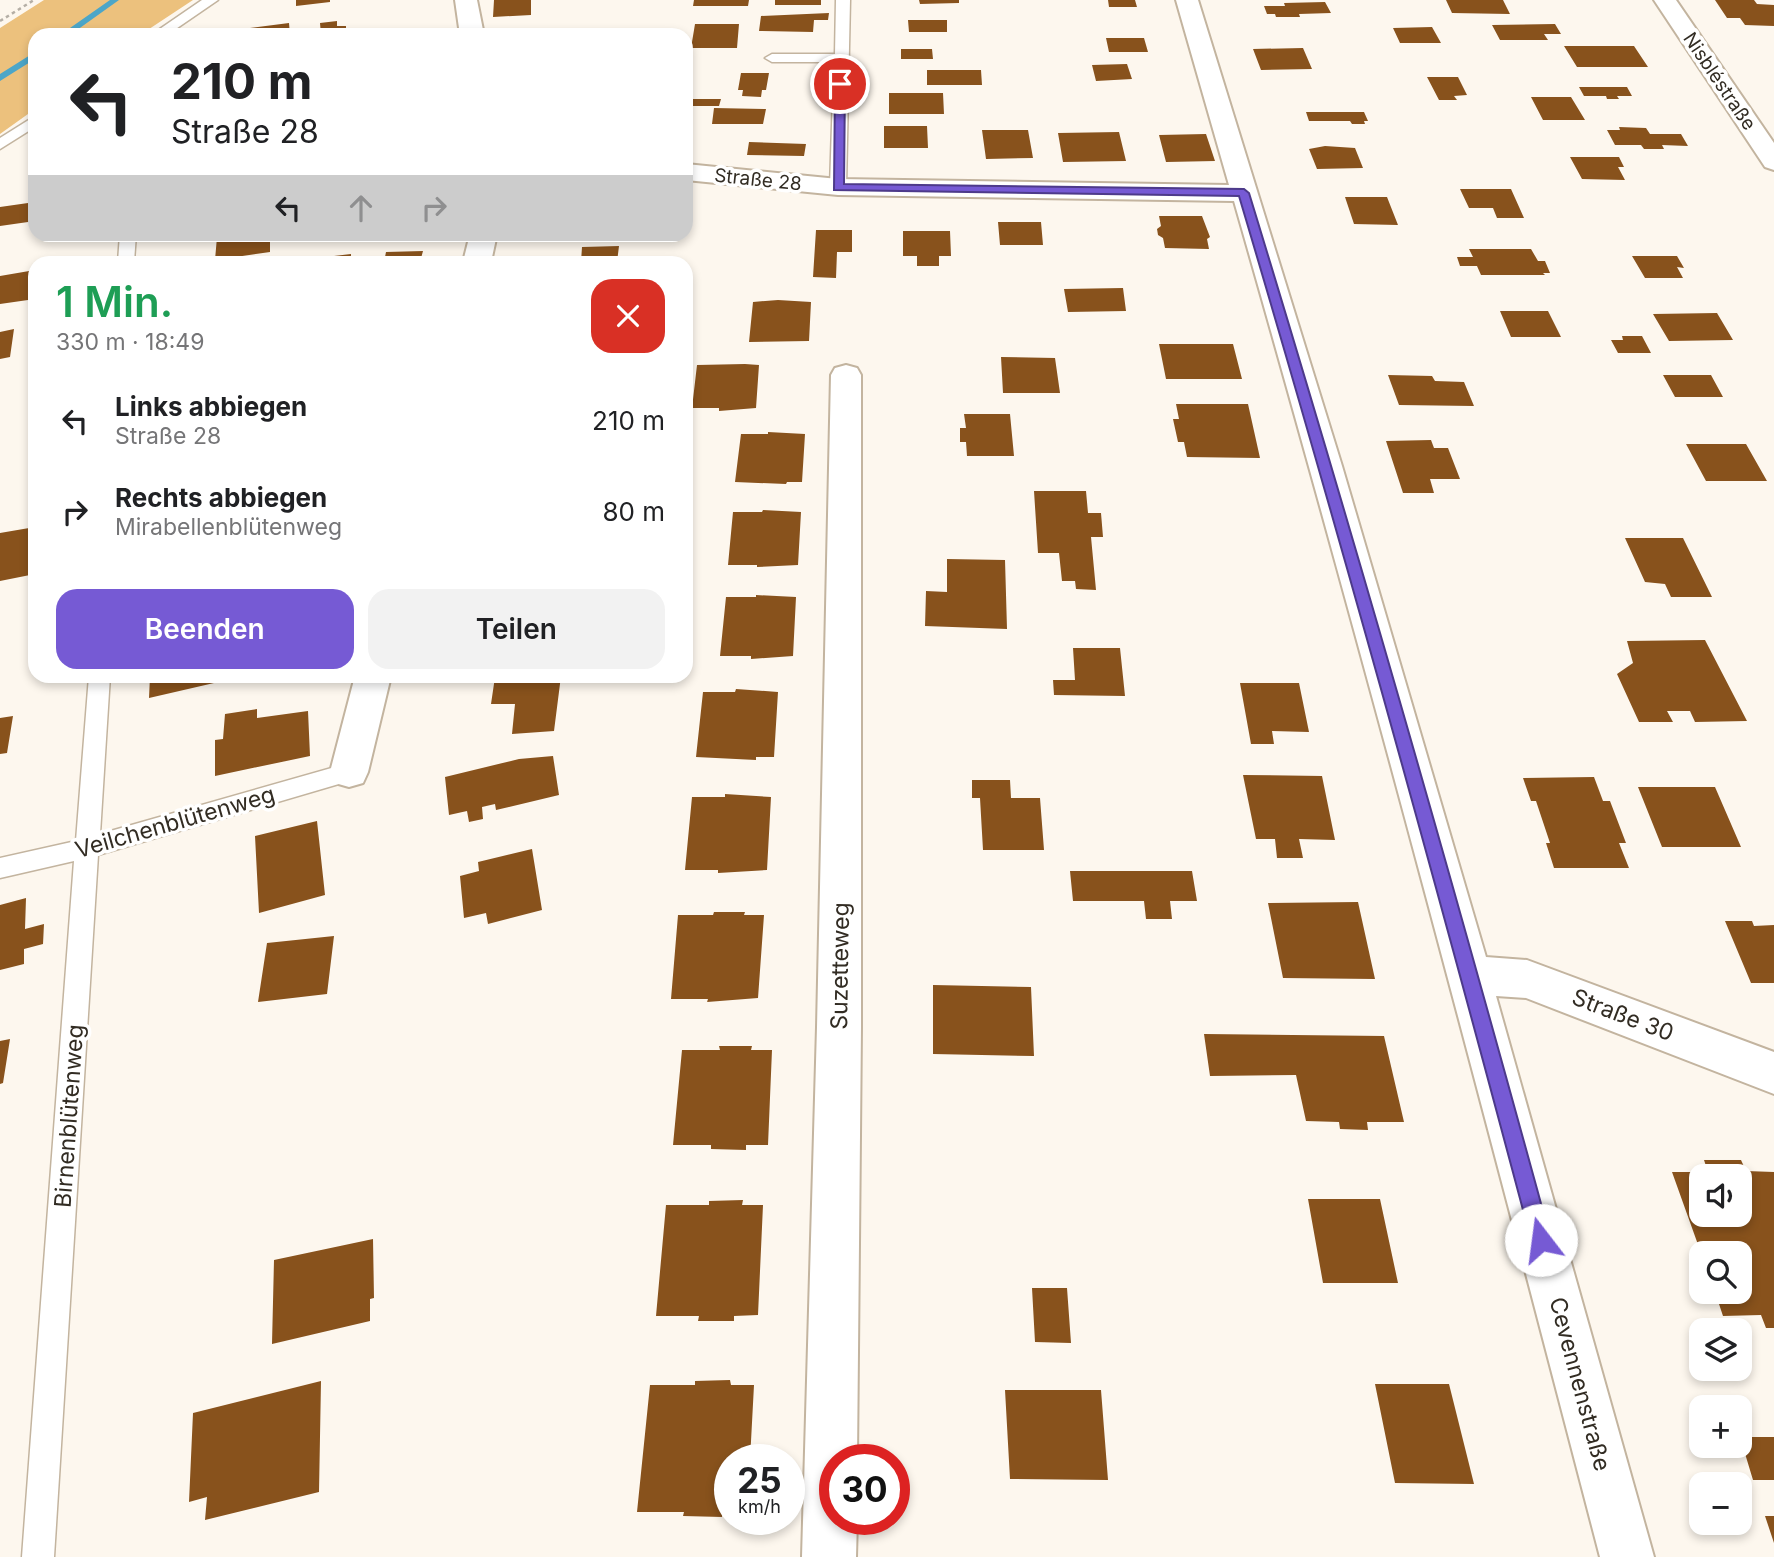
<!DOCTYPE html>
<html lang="de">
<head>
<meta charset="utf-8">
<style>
	:root { --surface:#fff; --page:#f2f2f2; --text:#202124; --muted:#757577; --accent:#765ad4 }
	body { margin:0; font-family:Inter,sans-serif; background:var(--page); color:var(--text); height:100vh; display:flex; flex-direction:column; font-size:26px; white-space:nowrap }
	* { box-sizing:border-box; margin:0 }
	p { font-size:23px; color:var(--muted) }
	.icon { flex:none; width:38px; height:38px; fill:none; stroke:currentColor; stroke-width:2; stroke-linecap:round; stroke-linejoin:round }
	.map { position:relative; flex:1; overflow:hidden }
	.details { position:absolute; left:28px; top:256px; width:665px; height:427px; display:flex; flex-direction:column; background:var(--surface); border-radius:21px; box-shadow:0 4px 10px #0003 }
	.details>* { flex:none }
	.banner { position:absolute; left:28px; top:28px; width:665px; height:214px; border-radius:21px; box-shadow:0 4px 10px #0003; background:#fff; color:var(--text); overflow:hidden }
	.controls { position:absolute; left:1689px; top:1164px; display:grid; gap:14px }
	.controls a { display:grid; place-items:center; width:63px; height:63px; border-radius:14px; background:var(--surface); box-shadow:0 4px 10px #0003; font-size:35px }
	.speed { position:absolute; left:714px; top:1444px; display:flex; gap:14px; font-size:35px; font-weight:700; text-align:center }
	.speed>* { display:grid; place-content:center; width:91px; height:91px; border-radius:50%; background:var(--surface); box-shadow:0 4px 10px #0003; line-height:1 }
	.speed small { font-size:18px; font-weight:400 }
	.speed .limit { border:10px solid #d22; background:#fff; color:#111 }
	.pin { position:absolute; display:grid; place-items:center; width:60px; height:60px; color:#fff; margin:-30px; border:4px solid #fff; border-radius:50%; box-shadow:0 2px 7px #0007 }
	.me { position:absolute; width:77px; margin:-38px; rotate:345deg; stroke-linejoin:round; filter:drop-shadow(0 0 5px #0008) }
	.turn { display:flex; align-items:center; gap:24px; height:147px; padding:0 28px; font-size:32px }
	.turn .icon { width:91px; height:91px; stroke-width:2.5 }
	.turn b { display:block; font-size:49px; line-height:60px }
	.lanes { display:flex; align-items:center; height:66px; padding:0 28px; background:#0003; justify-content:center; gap:35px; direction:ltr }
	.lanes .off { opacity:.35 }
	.round { display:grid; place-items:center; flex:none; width:74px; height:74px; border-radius:21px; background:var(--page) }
	.overview { display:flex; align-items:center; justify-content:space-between; height:119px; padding:0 28px }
	h1 { font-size:42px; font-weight:600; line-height:52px; color:#1e9e55 }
	.action { display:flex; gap:14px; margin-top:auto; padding:14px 28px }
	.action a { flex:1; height:80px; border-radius:21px; background:var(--accent); color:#fff; font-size:28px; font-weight:600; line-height:80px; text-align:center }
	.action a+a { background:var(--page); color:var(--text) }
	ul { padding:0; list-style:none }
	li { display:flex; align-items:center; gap:21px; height:91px; padding:0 28px }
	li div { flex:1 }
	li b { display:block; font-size:26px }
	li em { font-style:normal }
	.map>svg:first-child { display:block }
	.forest { fill:#ecc17d }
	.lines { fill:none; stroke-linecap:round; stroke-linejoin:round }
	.stream { fill:#4ca6c8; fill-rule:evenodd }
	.building { fill:#88521c; fill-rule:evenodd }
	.service-casing { stroke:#c3b49f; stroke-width:3 }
	.minor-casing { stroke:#c3b49f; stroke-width:4 }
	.path { stroke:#b5afa6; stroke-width:2.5; stroke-dasharray:3.5 3.5; stroke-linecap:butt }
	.service { fill:#fff; fill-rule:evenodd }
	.minor { fill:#fff; fill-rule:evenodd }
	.route { fill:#765ad4; stroke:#4d3a8a; stroke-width:2 }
	.labels { text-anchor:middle; stroke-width:7; stroke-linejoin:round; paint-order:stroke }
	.far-street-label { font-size:19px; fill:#322c23; stroke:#fff }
	.street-label { font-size:23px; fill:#322c23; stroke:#fff }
</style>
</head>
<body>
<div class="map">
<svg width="1774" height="1557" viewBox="0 0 1774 1557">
	<rect width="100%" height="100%" fill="#fdf7ee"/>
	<path class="forest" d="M44,0H193L140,35H35V109L0,134V28Z"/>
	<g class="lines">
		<path class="stream" d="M110,0H119L70,35H60Z
			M35,52V59L0,81V74Z"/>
	</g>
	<path class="building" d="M296,0H330V2L296,6Z
		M494,0H531V15L493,17Z
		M694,0H749L748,6H693Z
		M775,0H821V5H775Z
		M919,0H959V3L920,4Z
		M1108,0H1135L1137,7H1109Z
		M1446,0H1503L1510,14L1452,13Z
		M1715,0H1754L1757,4L1774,5V26L1745,25L1740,18H1727Z
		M1325,2L1331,13L1299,14L1300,17H1276L1275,14H1267L1264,6H1285L1284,3Z
		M829,13L828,20H814L813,32L759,31L761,16Z
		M908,20H947V32H909Z
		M337,21V26H346V31L338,32V35H321L320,23Z
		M289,23L290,35H249L250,28Z
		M695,24H739L737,48H691Z
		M1555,24L1561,34H1544L1548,40H1500L1492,25Z
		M1432,27L1441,43H1400L1393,28Z
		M542,29V35H503L504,31Z
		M1106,38H1144L1148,52H1109Z
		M1564,46H1634L1648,67H1577Z
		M1303,48L1312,69L1261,70L1253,49Z
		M901,49H932L933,59H901Z
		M1127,64L1132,79L1096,81L1092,65Z
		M927,70H981L982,85H927Z
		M741,73H769L766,90H762L761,97L742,96L743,90H738Z
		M1427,77H1458L1467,95L1454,96L1457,100H1439Z
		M1579,87H1627L1632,96H1617L1619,99H1607L1606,96H1584Z
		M889,93H943L944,114H889Z
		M1531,97H1571L1585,120H1543Z
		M686,99H721L719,106H686Z
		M714,108L766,109L763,124H712Z
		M1306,112H1364L1368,121H1364L1365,124H1352L1350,121H1309Z
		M884,126H927L928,148H884Z
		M1619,127L1646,128L1650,134H1681L1688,146L1662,145L1664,149H1644L1641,145H1615L1607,130H1620Z
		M982,130H1028L1033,158L986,159Z
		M1119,132L1126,161L1063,162L1058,133Z
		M1206,134L1215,161L1166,162L1159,135Z
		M749,142L806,144L804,156L747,155Z
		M1325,146L1355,148L1363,168L1317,169L1309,149Z
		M1570,157H1619L1624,167H1618L1625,180L1582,179Z
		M1460,189H1511L1524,218H1497L1493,208H1469Z
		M1345,197H1387L1398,225L1354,224Z
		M35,202V221L0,226V207Z
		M1159,216H1202L1210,237L1207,239L1209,249L1165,248L1163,238L1158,235L1157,229L1161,226Z
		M998,222H1041L1043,245H1000Z
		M816,230H852V252H837L836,278L813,277Z
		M903,231H950L951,256H939V266H917V256H903Z
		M237,234H270V252L215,260L217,237Z
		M619,246L617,262H581L582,247Z
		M1469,249H1531L1538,261H1545L1550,273H1543L1545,275H1481L1477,266H1460L1457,257H1473Z
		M423,251L420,262H384L386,252Z
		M351,254V262H317V258Z
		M1632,256H1677L1684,268L1677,267L1683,278H1645Z
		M35,270V299L0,304V276Z
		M1123,288L1126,311L1068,312L1064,289Z
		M778,300L811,302L809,341L749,342L753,302Z
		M1500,311H1548L1561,337H1511Z
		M1717,313L1733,340L1669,341L1653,314Z
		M14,329L10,357L0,359V332Z
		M1622,336H1642L1651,353H1618L1611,340H1623Z
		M1159,344H1233L1242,379H1166Z
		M1001,357L1055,358L1060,393H1003Z
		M745,364L759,365L756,408L719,411V408H692L697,365Z
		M1388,375L1432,376L1435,381L1464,382L1474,406L1399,405Z
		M1663,375H1711L1723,397H1675Z
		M1176,404H1248L1260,458L1187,457L1184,442H1178L1173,419H1179Z
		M964,414H1010L1014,456H967L966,442H960V428H966Z
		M768,432L805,434L802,482H787L786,484L735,482L741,434H768Z
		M1431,440L1434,448H1448L1460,479H1430L1434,493H1403L1386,441Z
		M1686,444H1746L1767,481H1706Z
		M1034,491H1086L1088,513H1101L1103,537H1091L1096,590L1076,589L1075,581H1062L1059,553H1038Z
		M763,510L801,512L798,565L757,567V565H728L733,512H762Z
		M35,527V574L0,581V533Z
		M1625,538H1683L1712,597H1671L1665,584L1645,582Z
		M947,559L1005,560L1007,629L925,626L926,591L947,592Z
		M756,595L796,597L793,656L751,659V656H720L726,597H756Z
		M1705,640L1747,721L1695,722L1690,711H1667L1673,722H1639L1617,674L1633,663L1627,641Z
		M1073,648H1120L1125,696L1054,695L1053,680H1075Z
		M150,676H214V683L149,698Z
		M518,676H561L554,731L512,734L515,704H491L495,677Z
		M1240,683H1299L1309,732L1272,731L1274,744H1251Z
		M736,689L778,692L774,757H756V760L696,757L703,692H735Z
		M257,709V718L308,711L310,756L215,776V740L223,739L225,714Z
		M13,716L7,753L0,754V718Z
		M553,756L559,795L496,810L495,804L482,807L483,819L469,822L467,811L449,815L445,777L519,759Z
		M1243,775L1322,776L1335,840L1299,839L1303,858H1277L1275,839H1256Z
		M1594,777L1603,801H1610L1626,843H1619L1629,868H1554L1546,843H1550L1536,801H1531L1523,778Z
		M972,780H1010L1011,798H1040L1044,850H983L980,798H972Z
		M1638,787H1715L1741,847H1662Z
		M725,794L771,797L767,870L718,873V870H685L692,797H725Z
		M317,821L325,895L259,913L255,836Z
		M532,849L542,910L488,924L486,913L464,918L460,876L479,871L478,862Z
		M1070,871H1192L1197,901H1170L1172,919H1146L1144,901H1073Z
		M26,898L25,929L44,924L43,944L24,949V964L0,970V905Z
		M1358,902L1375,979L1283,978L1268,903Z
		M714,912H745L744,915H764L758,998L707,1002L708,999H671L678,915H713Z
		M1725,921H1752L1754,926L1774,925V983H1751Z
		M334,936L327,994L258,1002L267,943Z
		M933,985L1031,987L1034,1056L933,1054Z
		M1204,1034L1384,1036L1404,1122H1367L1368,1130L1340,1129L1339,1122L1306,1121L1296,1075L1210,1076Z
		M10,1039L3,1083L0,1084V1041Z
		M719,1046H752L751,1050H772L768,1145H746V1150L711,1149V1145H673L682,1050H720Z
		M1704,1160H1741L1746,1171L1774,1172V1328H1766L1761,1315L1723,1316L1715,1292H1740V1253H1701L1672,1172H1708ZM1701,1176H1740V1214H1701Z
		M1308,1199H1380L1398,1283H1323Z
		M743,1200L742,1205H763L758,1315L734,1316V1321H698L699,1316H656L666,1205H709V1201Z
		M373,1239L374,1298L370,1299V1321L272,1344L274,1260Z
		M1032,1288H1067L1071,1343L1035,1342Z
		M730,1380L731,1385H754L750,1460H730V1512H722V1517L683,1516L684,1512H637L650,1385H695V1381Z
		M321,1381L319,1492L205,1520L207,1497L189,1502L193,1413Z
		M1375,1384H1449L1474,1484L1395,1483Z
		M1005,1390H1101L1108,1480L1010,1479Z
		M1740,1437H1774V1480H1753Z
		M1765,1516H1774V1543Z"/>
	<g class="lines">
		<g class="service-casing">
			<path id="service" d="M202,0H218L167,35H151Z
				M836,0H850L846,187L838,192L830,187L834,62H772L765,58L772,54H835Z
				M35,116V127L0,149V138Z
				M120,234H136L134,262H118Z
				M89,676H110L100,834L349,763L357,766L360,772L357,778L349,781L98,855L54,1557H22L74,861L0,878V858L76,841Z"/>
		</g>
		<g class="minor-casing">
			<path id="minor" d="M455,0H477L484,35H460Z
				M1176,0H1198L1342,466L1486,957L1527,960L1774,1052V1094L1526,998L1496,996L1654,1557H1600C1482,1104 1363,651 1234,201L838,195L686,180V164L838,179L1229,185Z
				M1654,0H1676L1774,143V170L1765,167Z
				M470,234H497L491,262H463Z
				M846,365L857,368L861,375V1027L857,1460H835V1519H857L856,1557H802L817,1027L831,375L835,368Z
				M355,676H391L368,772L363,783L349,787L335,783L330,772Z"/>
		</g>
		<path class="path" d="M0,21L34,0"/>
		<use href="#service" class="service"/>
		<use href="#minor" class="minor"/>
	</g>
	<path class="route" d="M840,81L845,84L844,184L1244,189L1249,193C1355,540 1455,889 1551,1240L1548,1247L1541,1249L1534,1247L1531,1240C1438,890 1342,542 1239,196L834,190L835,84Z"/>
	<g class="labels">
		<g class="far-street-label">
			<text transform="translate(1720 81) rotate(56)" y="7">Nisbléstraße</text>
			<text transform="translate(758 179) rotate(6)" y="7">Straße 28</text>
		</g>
		<g class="street-label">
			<text transform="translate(175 822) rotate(-16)" y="8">Veilchenblütenweg</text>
			<text transform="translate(840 966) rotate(-89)" y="8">Suzetteweg</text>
			<text transform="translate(1623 1015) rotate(21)" y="8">Straße 30</text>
			<text transform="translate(69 1116) rotate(-86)" y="8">Birnenblütenweg</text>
			<text transform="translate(1580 1384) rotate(75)" y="8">Cevennenstraße</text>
		</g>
	</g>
</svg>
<div class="controls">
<a><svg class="icon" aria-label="sound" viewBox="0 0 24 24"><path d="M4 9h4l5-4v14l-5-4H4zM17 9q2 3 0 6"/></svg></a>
<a><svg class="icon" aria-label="search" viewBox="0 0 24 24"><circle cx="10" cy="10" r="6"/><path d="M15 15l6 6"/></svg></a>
<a><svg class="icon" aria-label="layers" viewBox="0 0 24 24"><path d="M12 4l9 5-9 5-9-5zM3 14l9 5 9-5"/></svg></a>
<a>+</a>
<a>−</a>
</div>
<div class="speed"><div>25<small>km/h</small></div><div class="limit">30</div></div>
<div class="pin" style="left:840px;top:84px;background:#d93025"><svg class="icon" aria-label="arrive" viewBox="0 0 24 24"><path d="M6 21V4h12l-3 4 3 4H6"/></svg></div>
<svg class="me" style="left:1541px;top:1240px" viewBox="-20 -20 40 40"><circle r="19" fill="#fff"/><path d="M0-13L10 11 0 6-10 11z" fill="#765ad4"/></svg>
<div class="banner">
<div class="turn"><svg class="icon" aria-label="left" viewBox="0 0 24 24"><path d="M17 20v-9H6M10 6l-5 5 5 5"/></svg><div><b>210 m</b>Straße 28</div></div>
<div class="lanes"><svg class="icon" aria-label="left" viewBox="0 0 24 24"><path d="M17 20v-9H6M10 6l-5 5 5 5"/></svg><svg class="icon off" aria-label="ahead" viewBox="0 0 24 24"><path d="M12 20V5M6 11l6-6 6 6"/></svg><svg class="icon off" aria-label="right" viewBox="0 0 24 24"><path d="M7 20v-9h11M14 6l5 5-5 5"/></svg></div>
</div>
<section class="details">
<div class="overview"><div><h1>1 Min.</h1><p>330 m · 18:49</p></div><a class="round" style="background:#d93025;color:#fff"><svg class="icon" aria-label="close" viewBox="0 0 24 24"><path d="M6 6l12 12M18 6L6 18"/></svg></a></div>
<ul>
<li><svg class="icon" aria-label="left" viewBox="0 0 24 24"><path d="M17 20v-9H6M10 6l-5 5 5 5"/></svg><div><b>Links abbiegen</b><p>Straße 28</p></div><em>210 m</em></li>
<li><svg class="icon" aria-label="right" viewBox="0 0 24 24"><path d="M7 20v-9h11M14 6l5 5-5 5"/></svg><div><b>Rechts abbiegen</b><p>Mirabellenblütenweg</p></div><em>80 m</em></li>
</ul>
<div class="action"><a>Beenden</a><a>Teilen</a></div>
</section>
</div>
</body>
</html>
